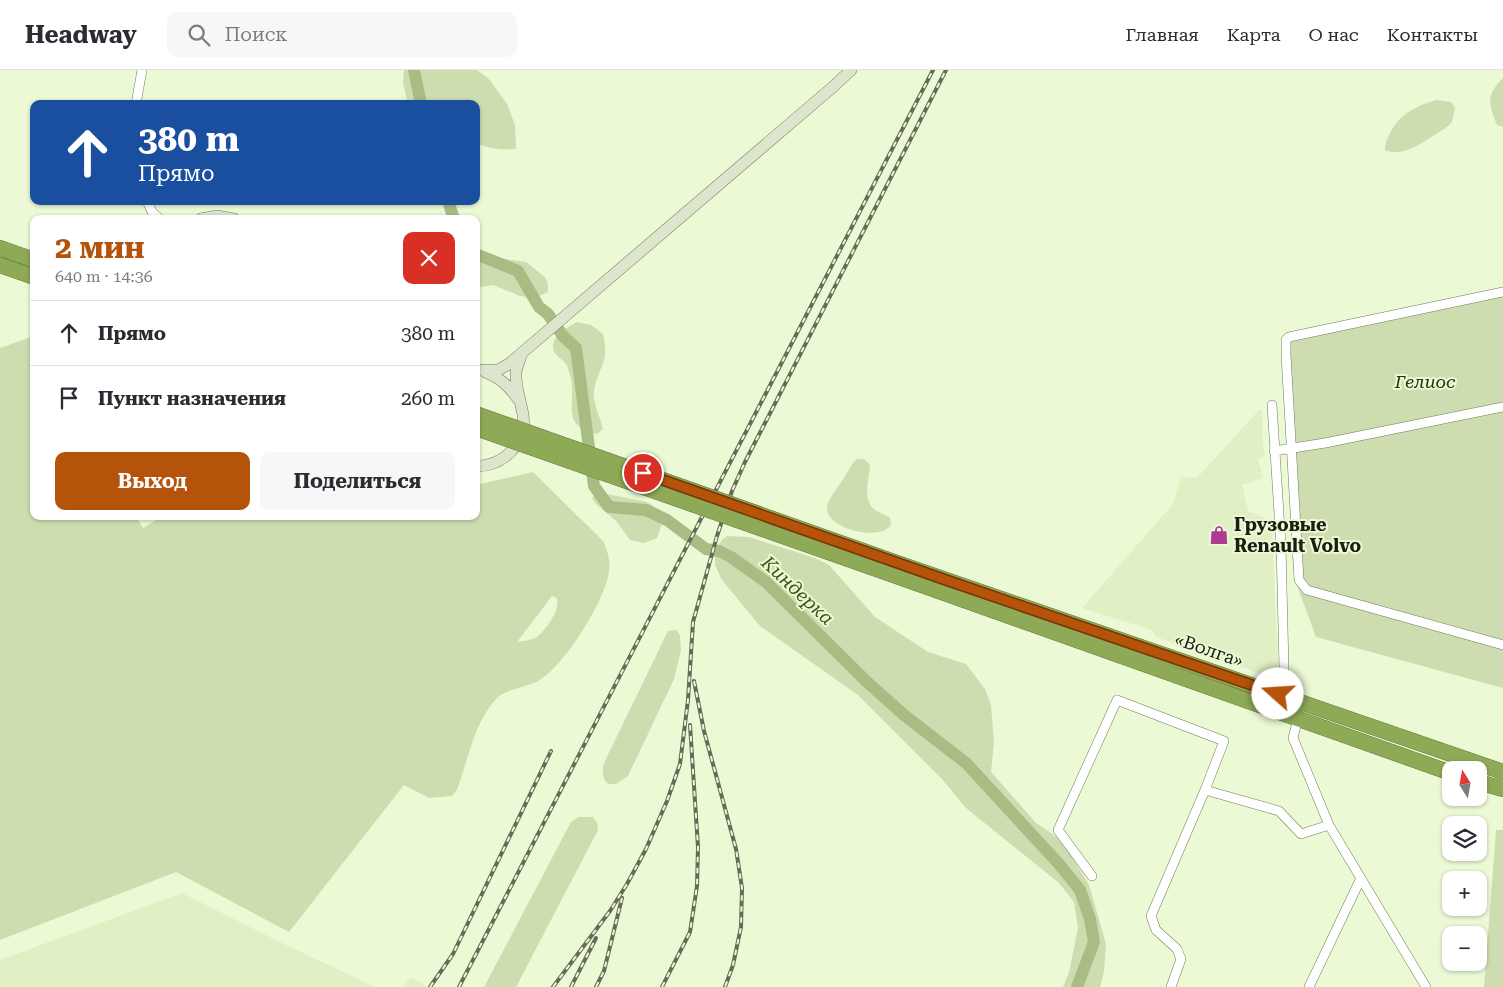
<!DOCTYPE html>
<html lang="ru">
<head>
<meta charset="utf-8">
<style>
	:root { --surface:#fff; --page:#f7f7f7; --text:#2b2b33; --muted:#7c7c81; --line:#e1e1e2; --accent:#b45309 }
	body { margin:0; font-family:"Roboto Serif",serif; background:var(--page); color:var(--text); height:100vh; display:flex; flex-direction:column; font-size:19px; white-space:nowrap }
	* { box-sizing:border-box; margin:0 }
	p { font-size:16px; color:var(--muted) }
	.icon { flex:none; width:28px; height:28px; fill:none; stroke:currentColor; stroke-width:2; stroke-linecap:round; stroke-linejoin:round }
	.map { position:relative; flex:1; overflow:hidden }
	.drawer { position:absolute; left:30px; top:145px; width:450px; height:305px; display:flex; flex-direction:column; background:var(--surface); border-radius:10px; box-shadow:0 1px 4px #0004 }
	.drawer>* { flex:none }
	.hud { position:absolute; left:30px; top:30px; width:450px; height:105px; border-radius:10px; box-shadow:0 1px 4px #0004; background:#1a4fa0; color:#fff; overflow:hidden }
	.needle { width:32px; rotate:349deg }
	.tools { position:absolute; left:1442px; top:691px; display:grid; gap:10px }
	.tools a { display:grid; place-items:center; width:45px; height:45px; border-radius:10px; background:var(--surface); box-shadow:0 1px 4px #0004; font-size:25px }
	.pin { position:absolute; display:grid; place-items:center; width:42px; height:42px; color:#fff; margin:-21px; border:2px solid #fff; border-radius:50%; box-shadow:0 1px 5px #0007 }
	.me { position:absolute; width:55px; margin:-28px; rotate:289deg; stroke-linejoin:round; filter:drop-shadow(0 0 4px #0008) }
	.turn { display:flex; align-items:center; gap:18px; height:105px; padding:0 25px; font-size:22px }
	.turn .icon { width:65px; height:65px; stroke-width:2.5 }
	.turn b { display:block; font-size:35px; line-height:42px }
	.round { display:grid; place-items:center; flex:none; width:52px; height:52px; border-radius:10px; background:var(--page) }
	.head { display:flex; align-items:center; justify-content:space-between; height:85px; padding:0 25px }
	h1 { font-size:30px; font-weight:700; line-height:38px; color:var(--accent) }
	.action { display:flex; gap:10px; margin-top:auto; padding:10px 25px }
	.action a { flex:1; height:58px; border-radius:10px; background:var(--accent); color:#fff; font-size:20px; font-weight:700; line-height:58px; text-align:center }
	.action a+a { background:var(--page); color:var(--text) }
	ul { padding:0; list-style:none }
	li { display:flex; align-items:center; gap:15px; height:65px; padding:0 25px; border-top:1px solid var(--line) }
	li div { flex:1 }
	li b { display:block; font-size:19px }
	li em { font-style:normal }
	header { display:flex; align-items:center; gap:30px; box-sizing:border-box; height:70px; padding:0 25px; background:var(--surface); border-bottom:1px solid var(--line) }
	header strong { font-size:24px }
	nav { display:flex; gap:28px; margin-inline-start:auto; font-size:18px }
	.search { width:350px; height:45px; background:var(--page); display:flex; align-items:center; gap:12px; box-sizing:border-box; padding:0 18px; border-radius:10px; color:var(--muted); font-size:19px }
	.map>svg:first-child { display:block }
	.built { fill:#e0f0c4 }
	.green { fill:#cdddb0; fill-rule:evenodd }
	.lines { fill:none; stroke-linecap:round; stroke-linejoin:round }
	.river { stroke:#a8bd83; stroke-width:12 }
	.street-casing { stroke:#707c5b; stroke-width:10 }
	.secondary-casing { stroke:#707c5b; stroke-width:12 }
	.highway-casing { stroke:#66793e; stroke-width:16 }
	.street { stroke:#fff; stroke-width:9 }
	.secondary { stroke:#dde6cd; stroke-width:11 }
	.highway { stroke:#8faa57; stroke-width:15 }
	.rail-casing { stroke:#646b56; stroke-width:4 }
	.rail { stroke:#ebf9d5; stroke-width:2; stroke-dasharray:5.5; stroke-linecap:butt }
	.highway-bridge-casing { stroke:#66793e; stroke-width:16; stroke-linecap:butt }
	.highway-bridge { stroke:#8faa57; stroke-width:15 }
	.route-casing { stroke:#753606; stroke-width:12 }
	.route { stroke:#b45309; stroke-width:9 }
	.labels { text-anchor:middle; stroke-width:4; stroke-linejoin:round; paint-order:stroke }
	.park-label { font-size:18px; font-style:italic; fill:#263206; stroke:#ebf9d5 }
	.poi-label { font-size:18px; font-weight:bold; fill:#1a1e11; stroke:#ebf9d5; text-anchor:start }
	.street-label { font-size:18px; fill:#1a1e11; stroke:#ebf9d5 }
	.water-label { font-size:19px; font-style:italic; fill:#435516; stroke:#ebf9d5 }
</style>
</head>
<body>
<header>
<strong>Headway</strong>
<div class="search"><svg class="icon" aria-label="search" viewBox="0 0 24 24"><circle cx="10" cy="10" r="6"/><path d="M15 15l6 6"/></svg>Поиск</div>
<nav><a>Главная</a><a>Карта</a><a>О нас</a><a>Контакты</a></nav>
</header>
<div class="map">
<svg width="1503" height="917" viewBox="0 0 1503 917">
	<rect width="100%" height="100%" fill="#ebf9d5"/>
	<path class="built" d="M1259,340L1262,341L1263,376L1265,386L1258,389L1263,408L1242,415L1248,441L1262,447L1272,456L1278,596L1271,604L1264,605L1156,567L1152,560L1082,538L1173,434L1181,407L1197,408Z
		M182,823L284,874L375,917H0V890Z
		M411,907L424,915L427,917H403Z"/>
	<path class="green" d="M404,0H477L489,9L507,34L515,55L516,79C501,80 490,79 476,73V34H408L403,13Z
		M1503,8V57L1497,55C1489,34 1485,26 1503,8Z
		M1436,30L1451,32L1455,38L1452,52L1447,57C1430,67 1405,89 1385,80C1385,72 1388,68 1391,61C1401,43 1417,36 1436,30Z
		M476,185L526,192L545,207L548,214V222L535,228L520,226L493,215L476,218Z
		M1503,220V618L1316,567L1296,513L1289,415L1284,266Z
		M577,252L591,255L603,264C610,294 598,296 594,321C592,330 601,350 603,359L597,364C558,356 578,332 570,305C569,302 568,297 566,294C562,288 552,285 553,276C554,264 568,257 577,252Z
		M34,266V446H136L143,458L163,446H476V415L533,402L604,472C607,481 611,491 609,501C606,530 563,598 538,611C527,617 503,620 496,629C474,653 468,690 457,720L452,726L429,728L404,715L289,862L176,802L0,870V278ZM552,526L557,528C560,541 547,558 537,567C532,570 523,571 517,572Z
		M857,389H864L870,395C869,409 862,431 875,440C879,443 885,445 890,447L891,455C889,457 887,459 885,460C870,468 827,458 827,438C828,428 837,419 842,411C848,403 850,395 857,389Z
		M597,422L647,432L659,440L662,454L657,468L644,473L630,470L617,452L596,434L592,428Z
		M727,466L749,467L815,488L829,495L875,547L928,582L966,594L985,619L991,635L994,673L991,702L1036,753L1057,767L1071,785L1089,815L1106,874L1104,902L1100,917H1063L1069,902L1078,858L1074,832L1059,813L966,738L942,709L858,625L760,556L722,510L715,495V481L722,470Z
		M676,560L680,565L681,580L674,609L628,706C625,708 621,711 618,713C603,719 601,703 604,693L668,561Z
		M579,747H593L597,753L598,760L516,917H484L571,752Z
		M1496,760H1503V917H1484Z"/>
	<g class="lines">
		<path class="river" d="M414,0L421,34
			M448,131L454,149
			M476,184L518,201L539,237L548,244L563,266L576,278L594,416L609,437L646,440L667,450L706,479L719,481L731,487L766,512L866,611L904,645L966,693L1059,794L1080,820L1090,849L1094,872L1077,917"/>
		<g class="street-casing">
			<path id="street" d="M136,34L142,0
				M147,131L152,142L160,149
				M1503,222L1289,267L1286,270V285L1299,510L1307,520L1503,575
				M1272,335L1281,475L1284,598L1282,611L1278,624
				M1274,381L1325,373L1503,337
				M1298,648L1293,668L1329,755L1426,917
				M1092,806L1058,760L1117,630L1224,671L1205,720
				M1171,917L1181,889L1177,879L1156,860L1151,846L1205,720L1279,741L1301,764L1329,755
				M1309,917L1361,808"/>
		</g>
		<g class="secondary-casing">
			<path id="secondary" d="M201,149L217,146L234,149
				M481,300H498L509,294L834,16L851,0
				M485,302C500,308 509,316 518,329
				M476,396C504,396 527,373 523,345C521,331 515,317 516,302C517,296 520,289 522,283"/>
		</g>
		<g class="highway-casing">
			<path id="highway" d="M0,178L34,190
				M0,195L34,207
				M903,495L1503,702
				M899,507L1451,703
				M1479,712L1503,719"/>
		</g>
		<use href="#street" class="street"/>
		<use href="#secondary" class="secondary"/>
		<use href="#highway" class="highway"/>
		<g class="rail-casing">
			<path id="rail" d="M694,611L704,661L736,779L742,818L741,857L733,895L725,917
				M430,917L453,884L551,681
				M459,917L933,0
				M553,917L610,841L627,814L646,779L667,731L680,694L688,630L693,552L717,466L732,421L745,392L946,0
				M571,917L596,868
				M596,917L604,901L622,828
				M662,917L690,862L697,816L698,777L690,655"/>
		</g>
		<use href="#rail" class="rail"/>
		<g class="highway-bridge-casing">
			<path id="highway-bridge" d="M476,344L903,495
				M476,358L899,507"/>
		</g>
		<use href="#highway-bridge" class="highway-bridge"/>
	</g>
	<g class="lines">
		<g class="route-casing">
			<path id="route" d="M643,403L946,510L1278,624"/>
		</g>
		<use href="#route" class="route"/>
	</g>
	<defs>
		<g id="shop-bare" transform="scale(1.5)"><path d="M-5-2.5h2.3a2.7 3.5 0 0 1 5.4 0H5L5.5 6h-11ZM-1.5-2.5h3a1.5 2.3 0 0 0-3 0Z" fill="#ae3a92" stroke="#ebf9d5" stroke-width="2.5" paint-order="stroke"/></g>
	</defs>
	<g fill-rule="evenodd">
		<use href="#shop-bare" x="1219" y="465"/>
	</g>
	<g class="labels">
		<g class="park-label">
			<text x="1425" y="318">Гелиос</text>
		</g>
		<g class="poi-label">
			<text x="1234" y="461">Грузовые<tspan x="1234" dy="21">Renault Volvo</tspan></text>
		</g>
		<g class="street-label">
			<text transform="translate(1209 580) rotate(19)" y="6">«Волга»</text>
		</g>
		<g class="water-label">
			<text transform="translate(798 520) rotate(43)" y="7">Киндерка</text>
		</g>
	</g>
</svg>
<div class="tools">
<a><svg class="needle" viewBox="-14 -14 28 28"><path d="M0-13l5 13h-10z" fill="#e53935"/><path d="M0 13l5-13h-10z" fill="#7c7c81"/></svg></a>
<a><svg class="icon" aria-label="layers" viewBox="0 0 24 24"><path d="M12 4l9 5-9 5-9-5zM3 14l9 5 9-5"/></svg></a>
<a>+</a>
<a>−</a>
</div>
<div class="pin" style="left:643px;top:403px;background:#d93025"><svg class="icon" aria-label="arrive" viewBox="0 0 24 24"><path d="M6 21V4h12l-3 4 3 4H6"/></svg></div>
<svg class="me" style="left:1278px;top:624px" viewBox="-20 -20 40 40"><circle r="19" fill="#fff"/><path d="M0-13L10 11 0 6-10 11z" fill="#b45309"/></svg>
<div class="hud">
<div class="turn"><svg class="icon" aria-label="ahead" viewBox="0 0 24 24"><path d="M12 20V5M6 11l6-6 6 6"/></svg><div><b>380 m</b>Прямо</div></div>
</div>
<section class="drawer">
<div class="head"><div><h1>2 мин</h1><p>640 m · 14:36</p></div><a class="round" style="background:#d93025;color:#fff"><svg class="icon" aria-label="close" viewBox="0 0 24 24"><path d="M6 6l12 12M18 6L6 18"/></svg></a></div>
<ul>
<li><svg class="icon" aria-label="ahead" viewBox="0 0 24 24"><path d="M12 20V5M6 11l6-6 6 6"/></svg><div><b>Прямо</b></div><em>380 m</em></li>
<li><svg class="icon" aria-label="arrive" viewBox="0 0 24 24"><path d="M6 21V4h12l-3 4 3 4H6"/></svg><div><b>Пункт назначения</b></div><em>260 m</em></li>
</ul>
<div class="action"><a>Выход</a><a>Поделиться</a></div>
</section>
</div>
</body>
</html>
